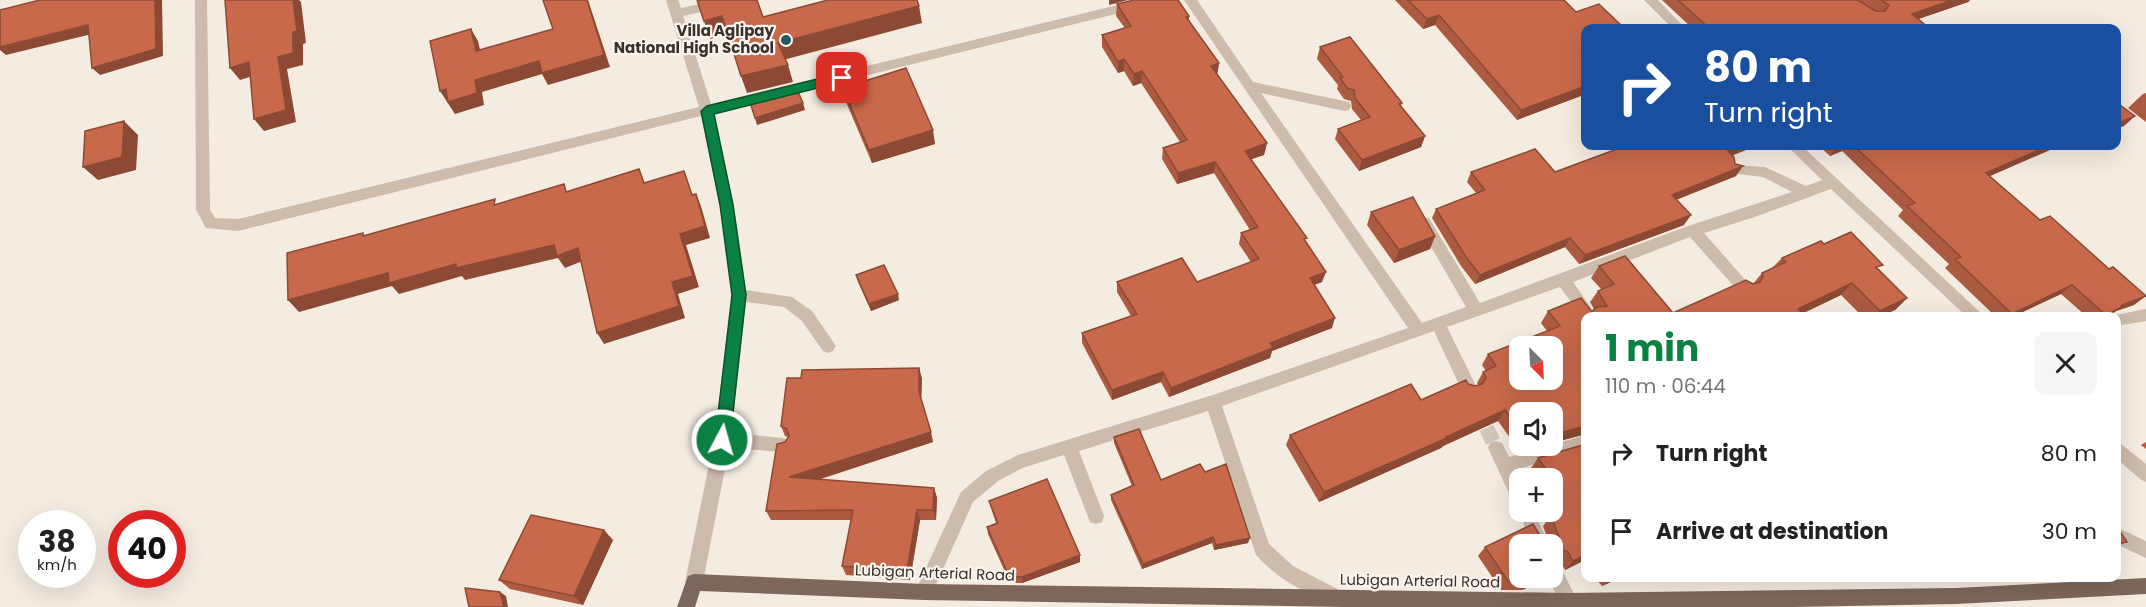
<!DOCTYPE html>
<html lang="en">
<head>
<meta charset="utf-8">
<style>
	:root { --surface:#fff; --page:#f6f6f6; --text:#222; --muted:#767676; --accent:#0b8043 }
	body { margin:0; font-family:Poppins,sans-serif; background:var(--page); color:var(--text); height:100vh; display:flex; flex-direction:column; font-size:22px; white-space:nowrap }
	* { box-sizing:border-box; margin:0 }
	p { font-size:20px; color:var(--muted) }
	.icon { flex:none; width:33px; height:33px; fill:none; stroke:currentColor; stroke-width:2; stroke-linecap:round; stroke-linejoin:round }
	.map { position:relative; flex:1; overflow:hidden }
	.panel { position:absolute; left:1581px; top:312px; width:540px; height:270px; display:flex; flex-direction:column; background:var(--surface); border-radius:12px; box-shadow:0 6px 24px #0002 }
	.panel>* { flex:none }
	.banner { position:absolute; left:1581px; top:24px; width:540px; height:126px; border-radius:12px; box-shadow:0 6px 24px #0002; background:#1a4fa0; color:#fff; overflow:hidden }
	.needle { width:39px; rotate:156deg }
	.tools { position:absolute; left:1509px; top:336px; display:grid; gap:12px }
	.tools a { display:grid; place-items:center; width:54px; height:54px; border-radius:12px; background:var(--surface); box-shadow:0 6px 24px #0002; font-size:30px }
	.speed { position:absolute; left:18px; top:510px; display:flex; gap:12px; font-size:30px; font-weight:700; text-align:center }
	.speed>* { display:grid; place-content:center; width:78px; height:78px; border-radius:50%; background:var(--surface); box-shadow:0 6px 24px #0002; line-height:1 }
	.speed small { font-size:15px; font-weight:400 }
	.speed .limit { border:9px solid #d22; background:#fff; color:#111 }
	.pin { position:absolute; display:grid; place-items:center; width:51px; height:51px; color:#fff; margin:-26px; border-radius:12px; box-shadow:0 3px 9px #0006 }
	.me { position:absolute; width:66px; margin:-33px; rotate:6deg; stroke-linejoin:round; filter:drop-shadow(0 0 4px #0008) }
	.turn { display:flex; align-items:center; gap:21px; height:126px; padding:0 24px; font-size:27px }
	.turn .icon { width:78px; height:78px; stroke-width:2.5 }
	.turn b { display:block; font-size:42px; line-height:51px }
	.round { display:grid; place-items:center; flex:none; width:63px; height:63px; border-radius:12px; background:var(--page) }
	.summary { display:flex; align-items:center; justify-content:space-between; height:102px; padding:0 24px }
	h1 { font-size:36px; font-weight:700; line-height:45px; color:var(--accent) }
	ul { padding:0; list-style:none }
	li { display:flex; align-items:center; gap:18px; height:78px; padding:0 24px }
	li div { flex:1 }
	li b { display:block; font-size:22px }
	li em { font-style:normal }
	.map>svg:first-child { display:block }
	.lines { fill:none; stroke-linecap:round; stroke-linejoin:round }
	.minor-tunnel { stroke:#cfc6bd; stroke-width:15; stroke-dasharray:15 8; stroke-linecap:butt }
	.minor { fill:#cdbbac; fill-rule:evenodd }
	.major { fill:#7d675c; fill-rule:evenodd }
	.wall { fill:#ac5a40 }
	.shaded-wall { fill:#8c4a34 }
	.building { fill:#c8694b; stroke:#8c4a34; stroke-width:1.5; fill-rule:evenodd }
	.route { fill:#0b8043; stroke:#07532c; stroke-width:1.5 }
	.poi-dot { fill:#1f5a5e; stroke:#fbf5ee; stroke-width:2 }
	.labels { text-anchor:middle; stroke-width:4.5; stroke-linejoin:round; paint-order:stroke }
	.poi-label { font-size:15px; font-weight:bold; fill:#3b302b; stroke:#fbf5ee; text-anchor:end }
	.street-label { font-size:15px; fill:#3b302b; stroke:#fbf5ee }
</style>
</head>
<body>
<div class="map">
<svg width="2146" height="607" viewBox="0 0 2146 607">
	<rect width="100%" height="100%" fill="#f4ebe1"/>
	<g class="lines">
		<path class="minor-tunnel" d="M1477,407L1496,448"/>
		<path class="minor" d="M195,0H207L210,210L215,218L238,219L699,107L666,0H678L681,8L718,0H745L739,4L683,16L711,104L1138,0H1162L1156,4L714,113L734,205L746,290L792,297L812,311L836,346L833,351L828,353L823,351L802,321L784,307L746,302L731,433L783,438L789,440L791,445L789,450L783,452L729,448L703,582L700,588L694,590L688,588L685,582L714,440L732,295L720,205L701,116L238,231L206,228L196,210Z
			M1184,0H1197L1253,82L1349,102L1351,106L1349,110L1344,111L1261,93L1422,323L1466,307L1419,226L1417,222L1419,218H1429L1480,303L1688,226L1792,192L1763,177L1730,173L1728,169L1730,165L1765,167L1806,186L1822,180L1787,146H1802L1984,316H1966L1831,189L1752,218L1704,233L1749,284L1751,288L1749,292L1744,294L1739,292L1690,237L1573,282L1597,316H1586L1585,321L1560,287L1447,327L1477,388L1475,393L1469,395L1463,393L1434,331L1222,406L1269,544L1293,566L1343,592L1346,598L1343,604L1337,606C1307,594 1277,579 1256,555L1208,411L1079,451L1104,516L1102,522L1096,524L1090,522L1064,455L1022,468L998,481L973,502L930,598L924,600L918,598L915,592L961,492L986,471L1018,455L1213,395L1408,328Z
			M1644,0H1658L1685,28H1672Z
			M2146,309V321L2116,326V316H2110Z
			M1586,435V449L1515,470L1520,480V507L1514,504L1488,448L1490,443L1496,441L1502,443L1509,457Z
			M2116,440L2146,464V482L2140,479L2116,458Z
			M1520,508V512H1534L1549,544H1533L1518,512Z
			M2116,527L2146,541V558L2116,544Z
			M1552,560L1558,562L1578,602L1576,607H1562L1548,578H1552Z"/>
		<path class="major" d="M694,574L924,584L1569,593L1956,588L2146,578V594L1956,604L1794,607H1344L924,600L700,591L695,607H677L688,576Z"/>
	</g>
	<path class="wall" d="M1395,0H1564L1586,28V94L1517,120L1435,25L1423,29Z
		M1662,0H1970L1968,2L1918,19L1929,28H1692Z
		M1117,4L1189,16V20L1219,63L1217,75L1267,143L1264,155L1251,159L1305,242L1322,282L1314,285L1332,328L1272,351L1270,358L1169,397L1161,382L1112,400L1082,343V333L1131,316L1117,292V282H1197L1251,262L1239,244L1241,233L1250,230L1214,173L1177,184L1162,159L1163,148L1180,142L1141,83L1133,86L1124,71L1118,73L1102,47V35L1125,28L1116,16Z
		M1320,47L1402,103L1401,106L1425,136L1421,147L1359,171L1335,139L1338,129L1361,120L1352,109L1351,101L1344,99L1337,89L1338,85L1317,59Z
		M843,88L935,144L872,163L846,102Z
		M2146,93V122L2128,108L2143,94Z
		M1625,146H1756L1732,155L1736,176L1676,200L1684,225L1579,264L1565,247L1475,284L1461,266L1432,218L1436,209L1476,193L1467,182L1471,172H1555Z
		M1819,146H2059L1990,176L2134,305L2116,311L2109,316H2086L2061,294L2014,316H1995L1945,268L1949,264L1898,216L1903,210L1842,151L1830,156Z
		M1371,212L1435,236L1430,249L1394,263L1367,225Z
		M1824,244L1878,269L1907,298L1895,310L1881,316H1862L1841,295L1802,314L1586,316V434L1552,443L1520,412V446H1542L1520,452L1498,421L1443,446L1441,448L1319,502L1286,445L1290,435L1421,400L1468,384L1475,386L1478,385L1477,383L1483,372L1486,371L1482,365L1488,354L1547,331L1541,323L1548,311L1592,312L1594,309L1590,302L1598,291L1601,289L1591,278L1599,266L1673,313L1753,284L1762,273L1772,268L1782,258Z
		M856,275L899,300L871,311L858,282Z
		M919,368L922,379L921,400L933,442L818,480L934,488L937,498L936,520H920L910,580L846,575L842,566L852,520H771L766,511L785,442L788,437L785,436L781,426L801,378Z
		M1114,437L1161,480L1248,543L1214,550L1212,543L1142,569L1111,500V495L1132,486L1114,443Z
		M2146,442V449L2141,445Z
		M1586,444V564L1583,561L1565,570L1560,561L1558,560L1520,578H1548L1546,579L1522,590H1501L1478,556L1485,547L1541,537H1547L1543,526L1551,516L1548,512H1552V478H1536L1537,477L1531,468L1538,458Z
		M989,501L1080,562L1022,583H1010L988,534L987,527L996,523L991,508Z
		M2116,525L2127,542L2116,547Z
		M613,540L583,605L510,589L499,580Z
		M1595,578H1619L1602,586Z"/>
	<path class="shaded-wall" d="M155,0H162L163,56L100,75L92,68Z
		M293,0H299L301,2L306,43L303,44V65L287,69L296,122L264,131L254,119L278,57Z
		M587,0H588L610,67L548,85L542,74L482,92L484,105L455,114L440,91L539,61Z
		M1109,0H1128L1109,5Z
		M1952,0H1970L1968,2L1904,24L1912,14Z
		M919,6L922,23L783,60L778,43Z
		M1439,15L1435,25L1423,29L1427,19Z
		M722,16L728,34L710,39L704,21Z
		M88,25L96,33L6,55L0,50V41Z
		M471,29L478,41L483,63L476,51Z
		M1124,59V71L1118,73V62Z
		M249,62L259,74L240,80L230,68Z
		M1219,63L1217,75L1211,66Z
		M788,65L793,82L747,93L741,76Z
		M1142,71L1141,83L1133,86L1134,74Z
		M1586,86V94L1517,120L1521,110Z
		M803,103L805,110L757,125L755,118Z
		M2135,116L2124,126L2116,129V124Z
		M124,121L138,135L136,170L98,180L83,167Z
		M933,130L935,144L872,163L869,150Z
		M1425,136L1421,147L1359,171L1362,160Z
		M1267,143L1264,155L1243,162L1245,151Z
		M1740,146H1756L1721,160L1728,151Z
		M1838,146H1847L1842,151L1830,156Z
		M2048,146H2059L1976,182L1986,173Z
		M1215,162L1214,173L1177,184L1178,173Z
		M1743,166L1736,176L1665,204L1672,195Z
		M696,194L701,206L710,238L686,245L699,287L678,294L685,318L604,344L597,333L672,282L680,234Z
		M1691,215L1684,225L1579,264L1585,255Z
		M1435,236L1430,249L1394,263L1399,250Z
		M1570,238L1565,247L1475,284L1480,275Z
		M554,245L578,248L585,260L565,268L558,258L465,280L462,276L399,294L392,286L299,312L288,300L388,273L456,264Z
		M1326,272L1322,282L1306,288L1310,278Z
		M1852,283L1841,295L1796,316L1798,309Z
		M2072,285L2061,294L2014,316H2009L2012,314Z
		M898,294L899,300L871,311L869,304Z
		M2146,296L2134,305L2116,311L2109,316H2104L2122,305Z
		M1907,298L1895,310L1881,316H1874L1880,311Z
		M1335,318L1332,328L1272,351L1270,358L1169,397L1171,388L1270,343Z
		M919,368L922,379L921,403L919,392Z
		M1163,372L1161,382L1112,400V390Z
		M1505,410L1498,421L1443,446L1441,448L1319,502L1324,492Z
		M1586,426V434L1552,443V435Z
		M931,432L933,442L794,487L789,477Z
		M1524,446H1542L1520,452Z
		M934,488L937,498L936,520L933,510Z
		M917,510L920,520L910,580L907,571Z
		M604,530L613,540L583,605L574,596Z
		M1213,537L1212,543L1142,569L1143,564Z
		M1250,538L1248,543L1214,550L1216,545Z
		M1080,555V562L1022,583V577Z
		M1586,555V559L1583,561L1565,570L1573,561Z
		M1539,578H1548L1522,590L1530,582Z
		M1611,578H1619L1602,586Z
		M500,592L506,596L508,607H504Z"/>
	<path class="building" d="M40,0H155L156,49L92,68L88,25L0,47V10Z
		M225,0H293L297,31L293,32V53L278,57L286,110L254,119L249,62L230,68Z
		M543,0H587L604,55L542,73L539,61L475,80L477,93L448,102L446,89L440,91L430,41L471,29L476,51L553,29Z
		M697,0H757L763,17L828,0H917L919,6L778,43L788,65L741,76L722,16L704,21Z
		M1134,0H1178L1189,16L1186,17L1219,63L1211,66L1267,143L1245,151L1307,238L1304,239L1326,272L1310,278L1335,318L1270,343L1273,348L1171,388L1163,372L1112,390L1082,333L1137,314L1117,282L1182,258L1197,282L1259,259L1241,233L1258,227L1215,162L1178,173L1163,148L1187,140L1142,71L1134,74L1124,59L1118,62L1102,35L1131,26L1117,4Z
		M1408,0H1564L1576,12L1599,4L1624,28H1586V86L1521,110L1439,15L1427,19Z
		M1678,0H1858L1875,11H1885L1889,5L1881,0H1952L1912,14L1929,28H1709Z
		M1350,37L1402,103L1399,104L1425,136L1362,160L1338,129L1370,117L1355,98L1354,90L1347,88L1340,78L1343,77L1320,47Z
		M906,68L933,130L869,150L843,88Z
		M796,87L803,103L755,118L749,99Z
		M2116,102L2135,116L2116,124Z
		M124,121L122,157L83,167L85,131Z
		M1625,146H1740L1728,151L1734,157L1735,164L1743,166L1672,195L1691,215L1585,255L1570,238L1480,275L1466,257L1436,209L1485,190L1471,172L1535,149L1555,172Z
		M1854,146H2048L1986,173L2040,220L2050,216L2109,269L2113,267L2146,296L2122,305L2120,308L2106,315L2072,285L2012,314L1955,259L1961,257L1907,206L1915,203Z
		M639,169L644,183L684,171L692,195L696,194L705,226L680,234L693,276L672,282L679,306L597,333L578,248L557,256L554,245L456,268V264L389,283L388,273L288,300L287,253L363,233V236L495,199L494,205L564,184L566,192Z
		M1413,197L1435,236L1399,250L1371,212Z
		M1851,232L1883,265L1876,267L1907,298L1880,311L1852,283L1798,309L1805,316H1586V426L1552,435V412H1520V431L1505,410L1446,437L1447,438L1324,492L1290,435L1411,384L1421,400L1466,380L1468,384L1475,386L1482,384L1486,378L1483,372L1496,366L1488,354L1560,326L1548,311L1581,298L1592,312L1596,307L1607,306L1598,291L1614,284L1599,266L1625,256L1673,313L1746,280L1753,284L1760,282L1763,277L1762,273L1786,262L1782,258L1821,241L1824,244ZM1520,346H1552V380H1520Z
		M884,265L898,294L869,304L856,275Z
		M919,368V392L931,432L789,477L934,488L933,510H917L907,571L842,566L853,510L766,511L777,444L785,442L789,436L787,429L781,426L787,378H801L802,370Z
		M1139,429L1161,480L1200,464L1205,472L1226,464L1250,538L1216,545L1213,537L1143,564L1111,495L1134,485L1114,437Z
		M1586,444V555L1573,561L1568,552L1561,549L1558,551V567L1552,571V544H1520V578H1539L1530,582L1508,581L1485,547L1533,524L1541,537H1559L1551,516L1562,511L1552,498V478H1538L1537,477L1548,472L1538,458Z
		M1047,479L1080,555L1022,577L1009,576L987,527L998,523L989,501Z
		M531,515L604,530L574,596L499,580Z
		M2116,525L2127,542L2116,543Z
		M465,588L500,592L504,607H469Z"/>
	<path class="route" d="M842,73L846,74V81L714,114L733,205L746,295L730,440L728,445L722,447L717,445L715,440L732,295L720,205L701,111L707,106Z"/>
	<circle class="poi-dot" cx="786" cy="40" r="6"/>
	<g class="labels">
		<g class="poi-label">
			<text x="774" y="36">Villa Aglipay<tspan x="774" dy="17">National High School</tspan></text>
		</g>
		<g class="street-label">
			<text transform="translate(935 573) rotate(2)" y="5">Lubigan Arterial Road</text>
			<text transform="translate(1420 581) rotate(1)" y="5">Lubigan Arterial Road</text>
		</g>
	</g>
</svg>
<div class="tools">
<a><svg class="needle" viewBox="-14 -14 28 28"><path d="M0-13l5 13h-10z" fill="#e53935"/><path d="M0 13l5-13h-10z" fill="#767676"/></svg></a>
<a><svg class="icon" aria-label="sound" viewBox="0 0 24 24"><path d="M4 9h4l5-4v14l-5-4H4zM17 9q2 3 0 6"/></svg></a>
<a>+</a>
<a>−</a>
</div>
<div class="speed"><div>38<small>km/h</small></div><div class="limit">40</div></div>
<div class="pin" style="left:842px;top:78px;background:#d93025"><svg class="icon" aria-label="arrive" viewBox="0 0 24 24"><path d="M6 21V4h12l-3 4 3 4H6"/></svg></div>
<svg class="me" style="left:722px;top:440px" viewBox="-20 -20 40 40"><circle r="17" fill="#0b8043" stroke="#fff" stroke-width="3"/><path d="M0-11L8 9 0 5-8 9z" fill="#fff"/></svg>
<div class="banner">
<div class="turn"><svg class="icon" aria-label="right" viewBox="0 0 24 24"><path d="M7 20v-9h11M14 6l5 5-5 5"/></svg><div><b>80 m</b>Turn right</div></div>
</div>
<section class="panel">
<div class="summary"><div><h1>1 min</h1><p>110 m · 06:44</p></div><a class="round"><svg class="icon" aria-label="close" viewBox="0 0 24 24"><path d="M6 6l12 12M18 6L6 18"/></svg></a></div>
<ul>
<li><svg class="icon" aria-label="right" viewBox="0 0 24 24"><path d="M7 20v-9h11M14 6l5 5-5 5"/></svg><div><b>Turn right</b></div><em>80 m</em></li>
<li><svg class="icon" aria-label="arrive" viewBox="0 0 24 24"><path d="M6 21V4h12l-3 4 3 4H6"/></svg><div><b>Arrive at destination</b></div><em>30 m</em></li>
</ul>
</section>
</div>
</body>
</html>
